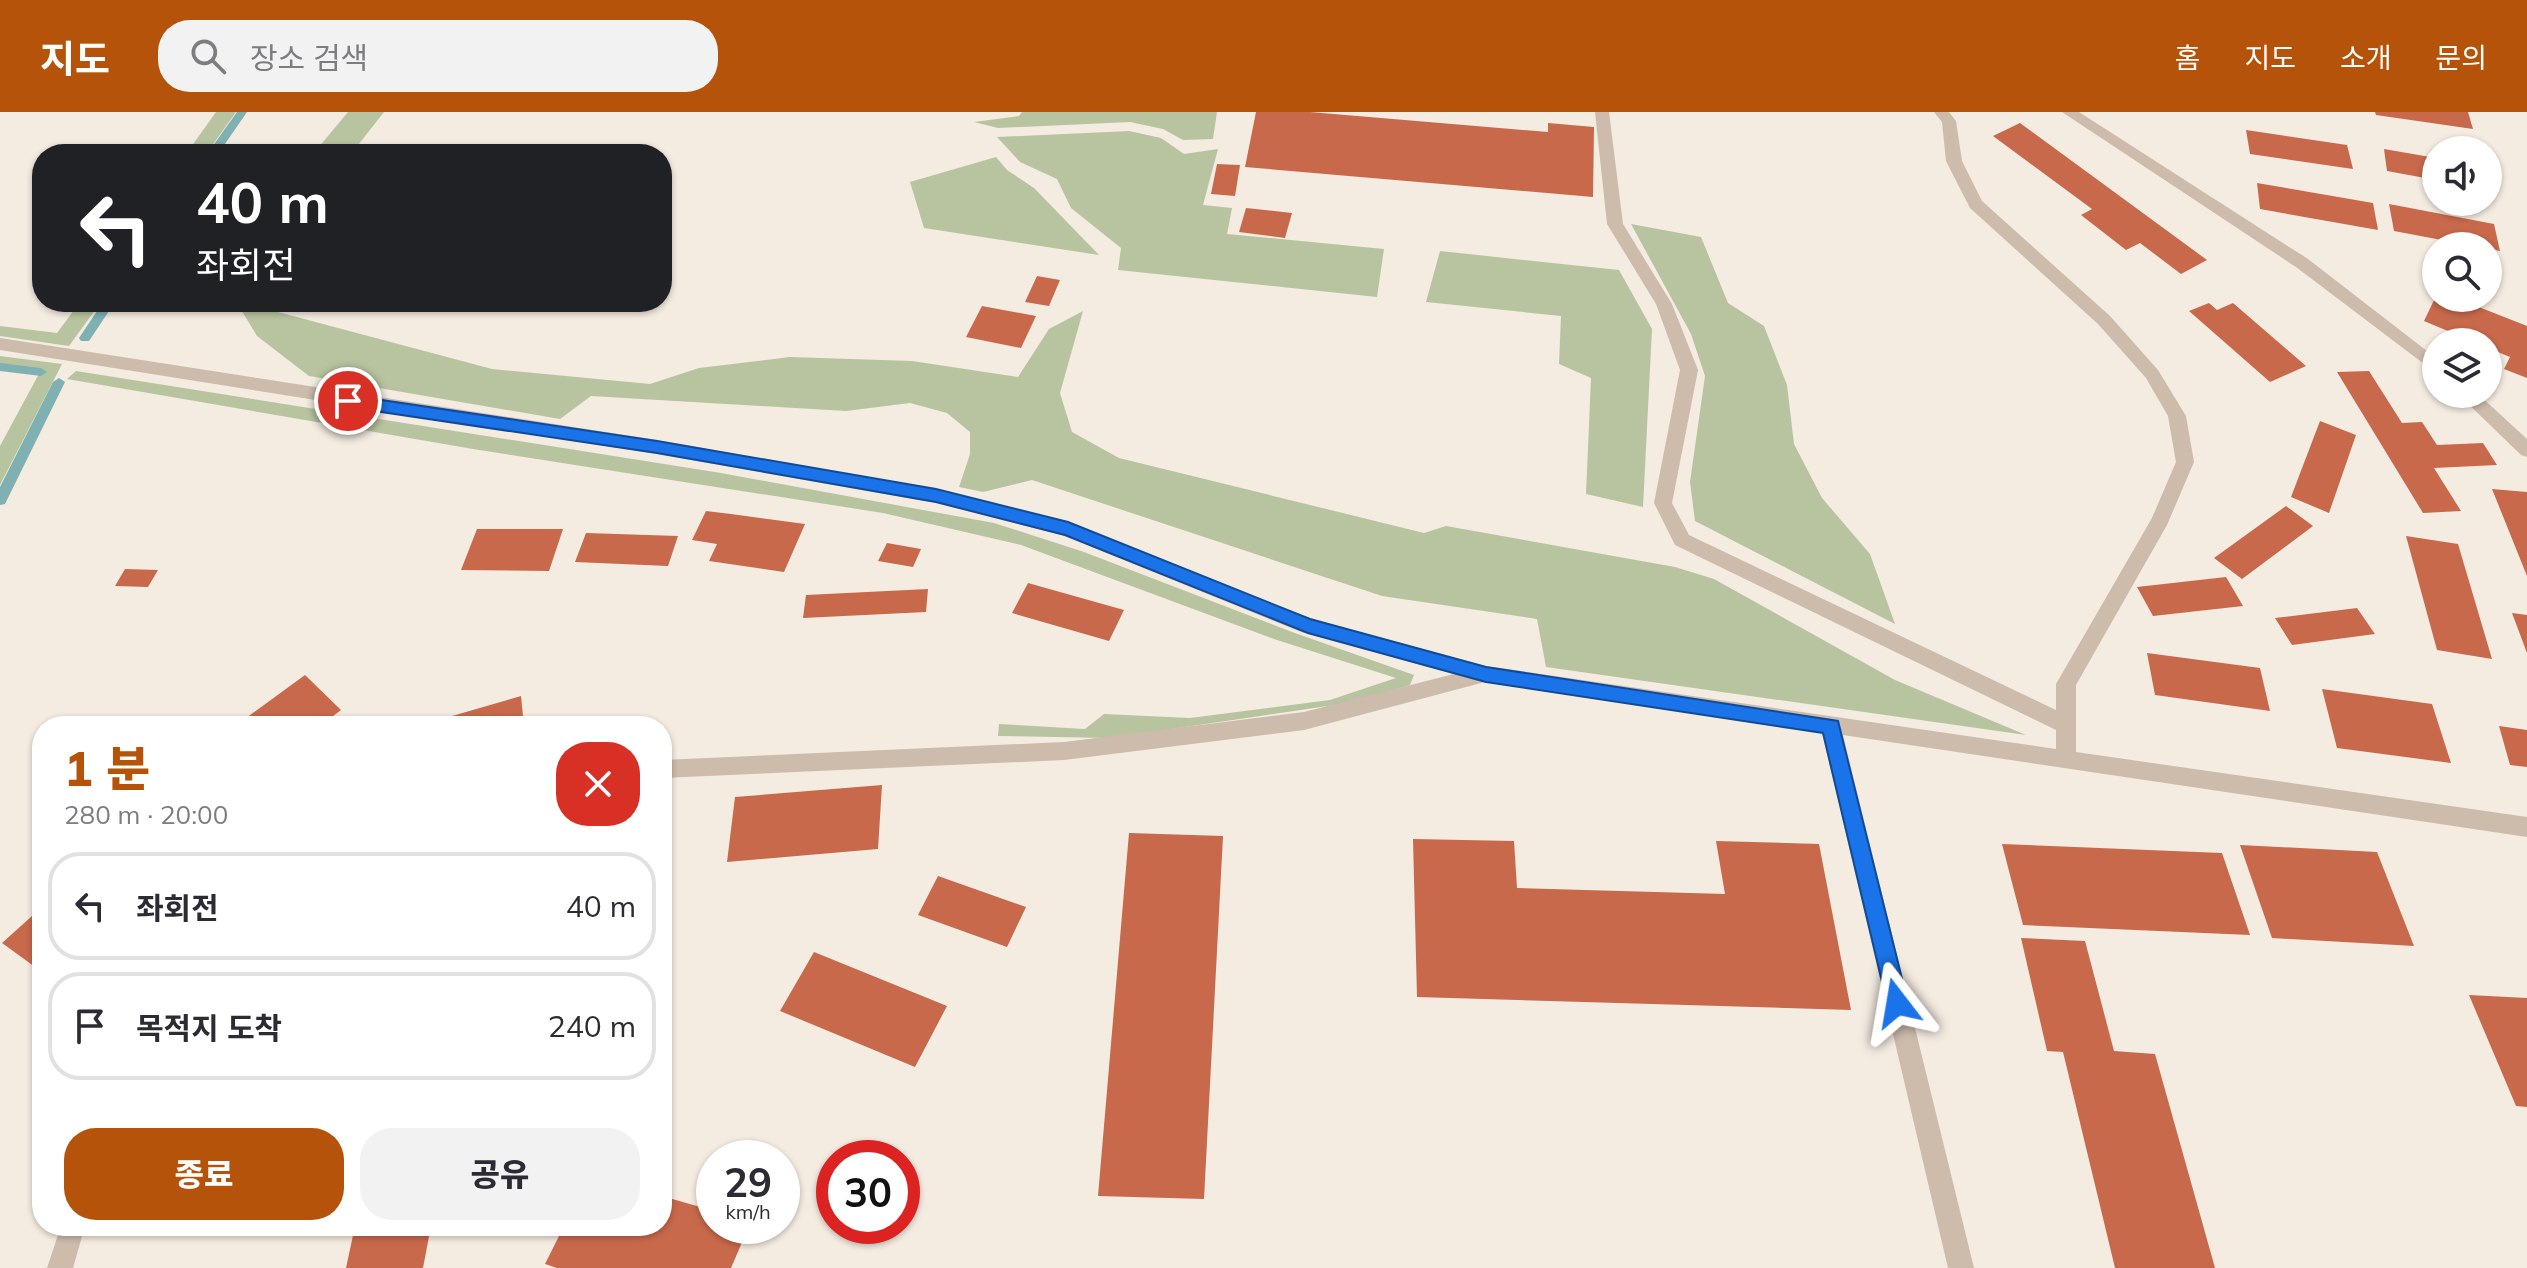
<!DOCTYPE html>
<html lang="ko">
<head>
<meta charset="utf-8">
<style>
	:root { --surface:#fff; --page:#f2f2f3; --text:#2b2b33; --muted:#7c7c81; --line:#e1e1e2; --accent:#b45309 }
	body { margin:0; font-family:Mulish,"Noto Sans KR",sans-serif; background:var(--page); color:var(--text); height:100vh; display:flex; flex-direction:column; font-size:30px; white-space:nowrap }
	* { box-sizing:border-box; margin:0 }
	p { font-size:26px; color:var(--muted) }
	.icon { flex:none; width:44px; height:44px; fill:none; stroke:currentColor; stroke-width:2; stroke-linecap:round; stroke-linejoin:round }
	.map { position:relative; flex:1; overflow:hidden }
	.panel { position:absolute; left:32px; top:604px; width:640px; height:520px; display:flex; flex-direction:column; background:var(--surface); border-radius:32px; box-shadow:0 2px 6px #0004 }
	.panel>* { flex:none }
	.banner { position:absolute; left:32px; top:32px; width:640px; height:168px; border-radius:32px; box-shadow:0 2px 6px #0004; background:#202124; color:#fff; overflow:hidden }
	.fabs { position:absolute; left:2422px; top:24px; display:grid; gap:16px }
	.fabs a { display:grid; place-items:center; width:80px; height:80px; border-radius:50%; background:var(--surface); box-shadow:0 2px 6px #0004; font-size:40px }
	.speed { position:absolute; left:696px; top:1028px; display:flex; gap:16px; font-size:40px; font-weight:700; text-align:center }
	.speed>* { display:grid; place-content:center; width:104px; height:104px; border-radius:50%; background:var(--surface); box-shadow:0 2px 6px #0004; line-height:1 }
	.speed small { font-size:20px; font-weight:400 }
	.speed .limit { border:12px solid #d22; background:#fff; color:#111 }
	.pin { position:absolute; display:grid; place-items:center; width:68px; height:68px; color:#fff; margin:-34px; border:4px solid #fff; border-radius:50%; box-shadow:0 2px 8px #0007 }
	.me { position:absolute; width:88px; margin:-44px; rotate:346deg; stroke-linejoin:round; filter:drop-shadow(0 0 6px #0008) }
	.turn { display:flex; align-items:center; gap:28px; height:168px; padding:0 32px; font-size:36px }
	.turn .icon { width:104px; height:104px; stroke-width:2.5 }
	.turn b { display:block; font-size:56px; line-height:68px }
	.round { display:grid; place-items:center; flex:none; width:84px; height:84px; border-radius:32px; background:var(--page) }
	.head { display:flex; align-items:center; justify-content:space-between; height:136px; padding:0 32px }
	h1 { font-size:48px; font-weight:800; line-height:60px; color:var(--accent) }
	.primary-button { display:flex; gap:16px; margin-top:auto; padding:16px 32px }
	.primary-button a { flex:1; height:92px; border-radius:32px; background:var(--accent); color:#fff; font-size:32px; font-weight:800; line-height:92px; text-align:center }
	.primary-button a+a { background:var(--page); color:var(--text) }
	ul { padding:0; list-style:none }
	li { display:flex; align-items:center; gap:24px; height:108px; margin:0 16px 12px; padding:0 16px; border:4px solid var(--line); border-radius:32px }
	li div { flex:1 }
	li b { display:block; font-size:30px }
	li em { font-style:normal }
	header { display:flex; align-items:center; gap:48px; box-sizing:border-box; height:112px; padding:0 40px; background:var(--accent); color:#fff }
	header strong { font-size:38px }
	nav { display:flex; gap:44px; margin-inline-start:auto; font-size:28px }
	.search { width:560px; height:72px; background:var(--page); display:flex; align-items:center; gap:20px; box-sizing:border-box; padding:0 28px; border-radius:32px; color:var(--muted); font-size:30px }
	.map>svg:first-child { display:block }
	.green { fill:#b8c4a0 }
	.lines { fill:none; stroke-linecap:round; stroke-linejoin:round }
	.stream { fill:#7fb0b2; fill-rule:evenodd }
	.building { fill:#c8694b }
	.minor { fill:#cdbbac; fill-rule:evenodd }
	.route { fill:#1a73e8; stroke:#114b97; stroke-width:2 }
</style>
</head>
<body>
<header>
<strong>지도</strong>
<div class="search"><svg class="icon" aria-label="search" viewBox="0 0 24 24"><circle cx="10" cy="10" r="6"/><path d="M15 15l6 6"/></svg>장소 검색</div>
<nav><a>홈</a><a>지도</a><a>소개</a><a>문의</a></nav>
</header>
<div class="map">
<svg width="2527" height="1156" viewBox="0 0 2527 1156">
	<rect width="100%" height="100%" fill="#f4ebe1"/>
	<path class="green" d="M216,0H236L206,42H186Z
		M348,0H384L351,42H313Z
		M1022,0H1217L1213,27L1183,28L1163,17L1130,10L998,16L974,10L1019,4Z
		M1129,19L1161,26L1184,42L1218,37L1203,93L1232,96L1227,122L1384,137L1377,185L1118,158L1121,136L1071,96L1057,67L1020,50L997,25Z
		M996,45L1007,58L1034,76L1099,143L924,116L910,70Z
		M1631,112L1701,125L1728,191L1764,214L1787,273L1794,332L1822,386L1870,442L1895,512L1695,409L1690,370L1705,264L1691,222Z
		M1440,139L1619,158L1652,217L1643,395L1586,382L1591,266L1559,252L1561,204L1426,190Z
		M80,190H101L69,234L0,224V214L57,221Z
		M240,190H276L278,200L492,257L650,272L699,256L790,245L912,249L1018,265L1049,217L1083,199L1060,281L1072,320L1119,346L1424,421L1446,414L1675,455L1714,467L1895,568L2026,623L1546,555L1537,507L1382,484L1032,368L983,380L959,375L970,342V320L947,301L910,291L846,299L591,284L560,307L309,264L257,224L240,196Z
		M0,244L62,252L0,373V334L41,258L0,252Z
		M76,259L721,361L994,411L1084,440L1292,520L1414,563L1410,573L1348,591L1110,626L998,624L999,612L1085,617L1104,602L1190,606L1330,588L1396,566L1277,528L1021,433L883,401L473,337L67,267Z"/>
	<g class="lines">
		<path class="stream" d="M237,0H247L218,42H207Z
			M103,190H115L89,229H81L79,226Z
			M0,251L41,256L47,260L41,264L0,259Z
			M59,266L65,270L5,392L0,393V375L53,270Z"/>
	</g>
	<path class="building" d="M1256,0H1310L1548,20V11L1594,15L1593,85L1245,55Z
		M2375,0H2468L2473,17L2376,3Z
		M2020,11L2207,148L2181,162L2140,131L2126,138L2081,103L2092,97L1993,24Z
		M2246,18L2347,33L2353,57L2250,42Z
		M2384,37L2436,46V68L2387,59Z
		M1217,52L1240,53L1235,84L1211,82Z
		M2257,71L2373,91L2378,118L2260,97Z
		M2389,92L2494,112L2500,139L2394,119Z
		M1246,96L1292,101L1285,126L1239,120Z
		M1037,164L1060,168L1049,194L1025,190Z
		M2435,186H2456L2527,214V266L2504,257L2510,245L2488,236V230H2474L2424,209Z
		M2209,191L2217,198L2233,191L2306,254L2270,270L2189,199Z
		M982,194L1036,204L1021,236L966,225Z
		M2369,259L2402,311L2422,310L2437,333L2483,331L2497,353L2434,356L2461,399L2423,401L2337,260Z
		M2320,309L2356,323L2329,401L2291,385Z
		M2492,377L2527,380V464Z
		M2286,394L2313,414L2242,467L2214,446Z
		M706,399L731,402L805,412L784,460L709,449L717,432L692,428Z
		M477,417H563L549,459L461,458Z
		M586,421L678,424L668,454L575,450Z
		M2406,424L2458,432L2492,547L2437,538Z
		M887,431L921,437L913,455L878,449Z
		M125,457L158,458L148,475L115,474Z
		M2226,465L2243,494L2153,504L2137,475Z
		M1028,471L1124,498L1109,529L1012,501Z
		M928,477L926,500L803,506L806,483Z
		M2357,496L2375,522L2292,533L2275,506Z
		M2512,501L2527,503V541Z
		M2147,541L2260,556L2270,599L2155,583Z
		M305,563L341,598L320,614H235Z
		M2322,577L2432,592L2451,651L2337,636Z
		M521,584L524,614H421V613Z
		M2499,614L2527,618V655L2510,653Z
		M882,673L878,737L727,750L735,685Z
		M1129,721L1223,724L1204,1087L1098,1084Z
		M1413,727L1514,729L1517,776L1725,782L1716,729L1819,732L1851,898L1417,885Z
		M2002,732L2222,741L2250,823L2023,813Z
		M2240,733L2377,740L2414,834L2272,826Z
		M938,764L1026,795L1007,835L918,803Z
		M42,795V860L2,831Z
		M2021,826L2085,829L2114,939L2155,942L2215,1156H2115L2063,940L2047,939Z
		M814,840L947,894L915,955L780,899Z
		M2469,883L2527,886V995L2516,994Z
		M662,1084L714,1099V1114H749L731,1156H557L545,1152L564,1114H662Z
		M355,1114H431L423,1156H346Z"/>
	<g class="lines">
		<path class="minor" d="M1595,0H1609L1623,112L1672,192L1698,258L1672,391L1689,423L2056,598V572L2152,406L2176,350L2168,304L2146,266L2098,212L1970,96L1946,49L1942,10L1934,0H1949L1956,9L1962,49L1982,89L2110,204L2158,258L2186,304L2194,350L2167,413L2076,573V640L2527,705V725L1843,623L1974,1156H1948L1822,620L1485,570L1304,618L1064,648L662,666V648L1064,630L1304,600L1454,562L1301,520L1065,424L936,391L657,342L0,238V226L657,328L936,377L1068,410L1311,507L1486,554L2056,637V618L1675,433L1654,391L1680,258L1656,192L1607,112Z
			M2062,0H2079L2308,147L2436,246V261L2296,155Z
			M2458,282H2478L2527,327V345L2521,343Z
			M61,1114H85L73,1156H47Z"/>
	</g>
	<path class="route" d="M348,283L657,329L936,377L1068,410L1310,507L1486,555L1838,609L1908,891L1905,898L1897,901L1890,898L1887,891L1823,621L1486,570L1308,521L1065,423L936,390L657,341L348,295L340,289Z"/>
</svg>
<div class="fabs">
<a><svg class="icon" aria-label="sound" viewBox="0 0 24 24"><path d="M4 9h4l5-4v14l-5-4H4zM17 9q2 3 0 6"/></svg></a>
<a><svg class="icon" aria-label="search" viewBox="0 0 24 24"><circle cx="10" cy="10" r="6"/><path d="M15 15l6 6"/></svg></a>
<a><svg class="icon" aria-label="layers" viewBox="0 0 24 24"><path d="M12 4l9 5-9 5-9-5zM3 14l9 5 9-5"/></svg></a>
</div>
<div class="speed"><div>29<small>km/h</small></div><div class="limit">30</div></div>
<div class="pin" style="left:348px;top:289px;background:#d93025"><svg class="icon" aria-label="arrive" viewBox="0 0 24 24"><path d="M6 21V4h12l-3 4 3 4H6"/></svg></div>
<svg class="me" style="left:1897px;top:891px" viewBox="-20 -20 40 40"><path d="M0-17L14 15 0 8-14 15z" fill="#1a73e8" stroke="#fff" stroke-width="4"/></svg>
<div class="banner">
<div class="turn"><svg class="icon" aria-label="left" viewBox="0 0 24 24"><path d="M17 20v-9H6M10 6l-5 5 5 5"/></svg><div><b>40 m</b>좌회전</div></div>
</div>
<section class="panel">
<div class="head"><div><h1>1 분</h1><p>280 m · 20:00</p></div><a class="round" style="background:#d93025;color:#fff"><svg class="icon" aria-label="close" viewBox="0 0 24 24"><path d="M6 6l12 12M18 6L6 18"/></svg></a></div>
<ul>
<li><svg class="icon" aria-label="left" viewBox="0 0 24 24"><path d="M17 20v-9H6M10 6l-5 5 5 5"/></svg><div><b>좌회전</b></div><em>40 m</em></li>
<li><svg class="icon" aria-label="arrive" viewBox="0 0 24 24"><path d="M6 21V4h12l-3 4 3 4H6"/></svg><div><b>목적지 도착</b></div><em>240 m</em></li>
</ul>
<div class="primary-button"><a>종료</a><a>공유</a></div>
</section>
</div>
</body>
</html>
